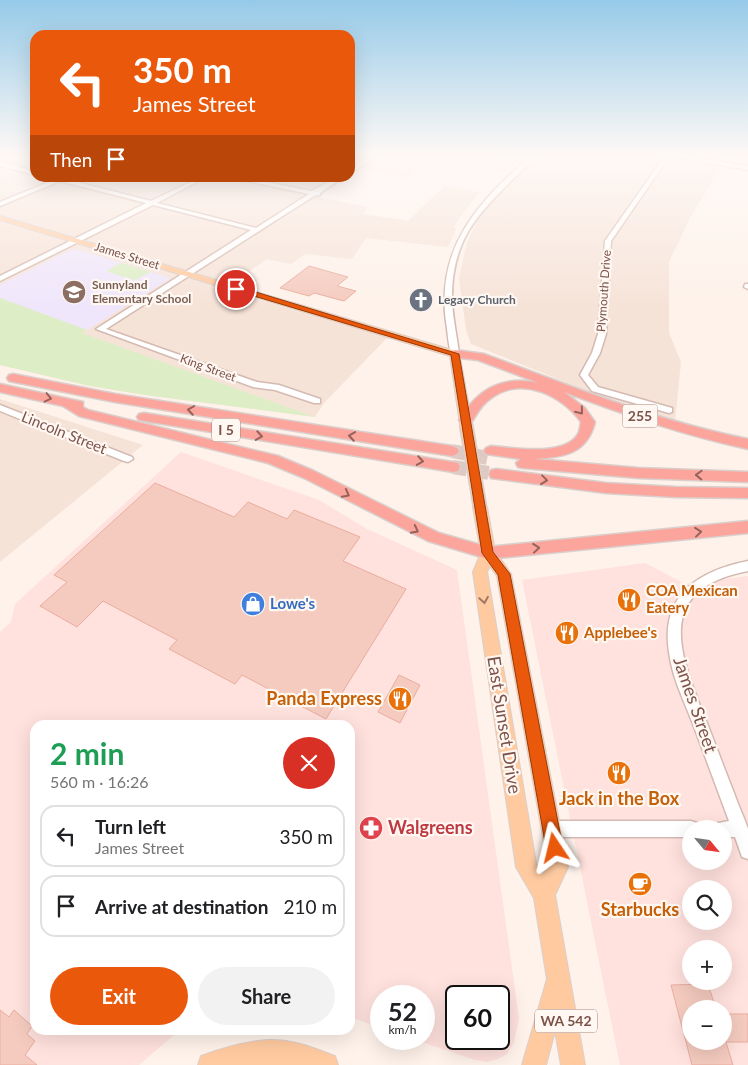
<!DOCTYPE html>
<html lang="en">
<head>
<meta charset="utf-8">
<style>
	:root { --surface:#fff; --page:#f2f2f2; --text:#202124; --muted:#757577; --line:#e0e0e0; --accent:#ea580c }
	body { margin:0; font-family:Lato,sans-serif; background:var(--page); color:var(--text); height:100vh; display:flex; flex-direction:column; font-size:19px; white-space:nowrap }
	* { box-sizing:border-box; margin:0 }
	p { font-size:16px; color:var(--muted) }
	.icon { flex:none; width:28px; height:28px; fill:none; stroke:currentColor; stroke-width:2; stroke-linecap:round; stroke-linejoin:round }
	.map { position:relative; flex:1; overflow:hidden }
	.side { position:absolute; left:30px; top:720px; width:325px; height:315px; display:flex; flex-direction:column; background:var(--surface); border-radius:15px; box-shadow:0 5px 20px #0002 }
	.side>* { flex:none }
	.hud { position:absolute; left:30px; top:30px; width:325px; height:152px; border-radius:15px; box-shadow:0 5px 20px #0002; background:#ea580c; color:#fff; overflow:hidden }
	.needle { width:32px; rotate:119deg }
	.tools { position:absolute; left:682px; top:820px; display:grid; gap:10px }
	.tools a { display:grid; place-items:center; width:50px; height:50px; border-radius:50%; background:var(--surface); box-shadow:0 5px 20px #0002; font-size:25px }
	.speed { position:absolute; left:370px; top:985px; display:flex; gap:10px; font-size:25px; font-weight:700; text-align:center }
	.speed>* { display:grid; place-content:center; width:65px; height:65px; border-radius:50%; background:var(--surface); box-shadow:0 5px 20px #0002; line-height:1 }
	.speed small { font-size:12px; font-weight:400 }
	.speed .limit { border:2px solid #111; border-radius:8px; background:#fff; color:#111 }
	.pin { position:absolute; display:grid; place-items:center; width:42px; height:42px; color:#fff; margin:-21px; border:2px solid #fff; border-radius:50%; box-shadow:0 1px 5px #0007 }
	.me { position:absolute; width:55px; margin:-28px; rotate:350deg; stroke-linejoin:round; filter:drop-shadow(0 0 4px #0008) }
	.turn { display:flex; align-items:center; gap:18px; height:105px; padding:0 20px; font-size:22px }
	.turn .icon { width:65px; height:65px; stroke-width:2.5 }
	.turn b { display:block; font-size:35px; line-height:42px }
	.then { display:flex; align-items:center; height:48px; padding:0 20px; background:#0003; gap:10px; font-size:19px }
	.round { display:grid; place-items:center; flex:none; width:52px; height:52px; border-radius:26px; background:var(--page) }
	.headline { display:flex; align-items:center; justify-content:space-between; height:85px; padding:0 20px }
	h1 { font-size:30px; font-weight:700; line-height:38px; color:#1e9e55 }
	.cta { display:flex; gap:10px; margin-top:auto; padding:10px 20px }
	.cta a { flex:1; height:58px; border-radius:30px; background:var(--accent); color:#fff; font-size:20px; font-weight:700; line-height:58px; text-align:center }
	.cta a+a { background:var(--page); color:var(--text) }
	ul { padding:0; list-style:none }
	li { display:flex; align-items:center; gap:15px; height:62px; margin:0 10px 8px; padding:0 10px; border:2px solid var(--line); border-radius:15px }
	li div { flex:1 }
	li b { display:block; font-size:19px }
	li em { font-style:normal }
	.map>svg:first-child { display:block }
	.residential { fill:#f6e3d8 }
	.commercial { fill:#ffe1dd; fill-rule:evenodd }
	.education { fill:#efe6fb }
	.green { fill:#ddeec6 }
	.building { fill:#f5cbbf; stroke:#e9ad9e }
	.lines { fill:none; stroke-linecap:round; stroke-linejoin:round }
	.highway-tunnel { stroke:#decac2; stroke-width:14; stroke-dasharray:14 8; stroke-linecap:butt }
	.minor-casing { stroke:#d4bab1; stroke-width:3 }
	.major-casing { stroke:#dacfcc; stroke-width:2 }
	.highway-casing { stroke:#dacfcc; stroke-width:3 }
	.minor { fill:#fff; fill-rule:evenodd }
	.major { fill:#ffcaa0; fill-rule:evenodd }
	.highway { fill:#fca59d; fill-rule:evenodd }
	.major-bridge-casing { stroke:#dacfcc; stroke-width:15; stroke-linecap:butt }
	.major-bridge { stroke:#ffcaa0; stroke-width:12 }
	.oneway { stroke:#96635b }
	.oneway2 { stroke:#a37764 }
	.route { fill:#ea580c; stroke:#983908 }
	.labels { text-anchor:middle; stroke-width:4.5; stroke-linejoin:round; paint-order:stroke }
	.far-street-label { font-size:12px; fill:#7c534a; stroke:#fff7f2 }
	.far-education-label { font-size:12px; font-weight:bold; fill:#785e54; stroke:#fff7f2; text-anchor:start }
	.far-worship-label { font-size:12px; font-weight:bold; fill:#5b616d; stroke:#fff7f2; text-anchor:start }
	.shield { fill:#fff7f2; stroke:#a3847c; stroke-width:1 }
	.shield-label { font-size:14px; font-weight:bold; fill:#7c534a }
	.street-label { font-size:15px; fill:#7c534a; stroke:#fff7f2 }
	.food-label { font-size:15px; font-weight:bold; fill:#c56008; stroke:#fff7f2; text-anchor:start }
	.shop-label { font-size:15px; font-weight:bold; fill:#366cbe; stroke:#fff7f2; text-anchor:start }
	.near-food-label { font-size:18px; font-weight:bold; fill:#c56008; stroke:#fff7f2 }
	.near-street-label { font-size:18px; fill:#7c534a; stroke:#fff7f2 }
	.near-health-label { font-size:18px; font-weight:bold; fill:#be3a42; stroke:#fff7f2; text-anchor:start }
</style>
</head>
<body>
<div class="map">
<svg width="748" height="1065" viewBox="0 0 748 1065">
	<rect width="100%" height="100%" fill="#fef2ea"/>
	<path class="residential" d="M0,157H35V178H348L319,197L367,207L363,214L408,221L444,186L480,192L463,213L454,227L456,229L448,247L366,238L352,259L305,254L291,264L267,259L223,289L387,338L324,403L315,417L145,395L90,386L0,365Z
		M350,157H522L504,172L433,160L407,178L361,169L350,176Z
		M539,157H728L692,214L669,262V333L681,362L675,422L597,395L471,344L466,330L459,278L467,242L479,218L497,196Z
		M0,399L143,445L0,562Z"/>
	<path class="commercial" d="M181,452L319,500L367,529L457,570L519,1019L514,1042L507,1054L498,1059L487,1062L475,1060L413,1039H424V996H381V1028L350,1017V725H35V1030H180L139,1065H0V632L11,622L15,604ZM456,996H499V1039H456Z
		M645,563L685,584L748,576V1065H620L522,580ZM691,829H724V861H691ZM691,889H724V921H691ZM691,949H724V981H691ZM691,1009H724V1041H691Z"/>
	<path class="education" d="M72,249H76L171,278L87,330L0,298V285Z"/>
	<path class="green" d="M121,263L151,272L135,280L108,272V270Z
		M0,298L87,330L82,333L315,417L145,395L90,386L0,365Z"/>
	<path class="building" d="M309,266L348,277L337,286L356,291L344,301L314,293L309,296L280,288Z
		M155,483L234,517L248,502L287,519L294,510L360,537L343,561L406,589L326,719L242,675L235,684L169,649L177,640L103,601L77,627L40,606L67,582L54,575Z
		M399,675L420,685L400,723L378,712Z
		M708,984L716,1009H691V1041H724V1014H748V1042H726L733,1065H692L671,985Z
		M0,1010L9,1017L14,1010L32,1026L27,1034L35,1041L25,1055L37,1065H0Z"/>
	<g class="lines">
		<path class="highway-tunnel" d="M452,451L493,459
			M453,467L496,474"/>
		<g class="minor-casing">
			<path id="minor" d="M370,157H376L350,173V169Z
				M529,157H535C492,203 452,227 452,297C452,316 457,335 459,354L455,357L452,356C448,346 448,333 446,322C436,247 478,203 529,157Z
				M664,157H669L611,241L606,334L600,353L588,375L598,387L672,408V412L669,413L592,391L580,375L592,353L598,334L605,241Z
				M677,157H687L748,166V170Z
				M0,162L35,171V175L0,166Z
				M52,178H65V179L151,201L199,178H204L157,203L256,228L309,194L242,180L240,178H247L311,191L337,178H342L320,193V195L314,196L106,329L257,382L279,385L320,399V403H314L275,390L253,387L96,329L251,230L153,205L0,281V276L146,203L60,181L0,206V202L54,180Z
				M745,284H748V289L744,287Z
				M0,405L132,457L133,459L128,462L124,461L0,411Z
				M748,561V571C654,589 678,652 705,718C715,743 724,768 734,793C738,805 744,817 748,829C748,838 748,850 748,859L742,857L735,837H724V829H716L718,823L729,821C717,789 705,756 693,724C684,701 672,677 669,652C660,595 698,571 748,561Z
				M551,821H691L697,823L699,829H691V837H551L545,835L543,829L545,823Z"/>
		</g>
		<g class="major-casing">
			<path id="major" d="M0,216L459,352L472,424L466,428L460,424L450,356L0,220Z
				M480,502L485,504L487,507L495,551L511,574L568,867L555,895L585,1065H561L555,1031L546,1065H522L547,979L534,898L516,867L473,572L481,553L473,507L475,504ZM490,566L497,576L548,866L543,874L536,863L487,572Z
				M267,1040C292,1039 312,1047 335,1056L338,1065H198L201,1056C223,1048 243,1042 267,1040Z"/>
		</g>
		<g class="highway-casing">
			<path id="highway" d="M455,350L484,354C571,386 657,421 748,439V449C683,435 626,415 564,392L585,408L595,422C587,454 564,457 535,459L638,468L748,472V482L638,478L523,468L518,467L516,463L521,459L486,454L484,451L486,448L491,446C512,448 565,457 578,434C580,431 580,426 581,422C562,395 520,375 490,399C481,405 477,414 471,423H461L459,420C478,389 502,375 539,383L478,360L451,357L449,354Z
				M13,374L115,394L452,446L457,448L459,451L457,454L452,456L115,402L9,381L7,378L9,375Z
				M0,384L83,402V407L88,410L278,456L314,471L439,533L488,547L748,521V533L488,559L428,541L304,478L268,463L79,416L63,406L0,392Z
				M144,413L453,462L458,463L460,467L458,471L453,472L139,420L137,417L139,414Z
				M496,469L606,483L675,487L748,488V498L675,497L606,493L491,478L489,474L491,470Z"/>
		</g>
		<use href="#minor" class="minor"/>
		<use href="#major" class="major"/>
		<use href="#highway" class="highway"/>
		<g class="major-bridge-casing">
			<path id="major-bridge" d="M466,424L480,507"/>
		</g>
		<use href="#major-bridge" class="major-bridge"/>
	</g>
	<defs><path id="oneway-chevron" d="M-2-3.5L2.5 0L-2 3.5" fill="none" stroke-width="1.6" stroke-linecap="round" stroke-linejoin="round" transform="scale(1.25)"/></defs>
	<g class="oneway">
		<use href="#oneway-chevron" transform="translate(48 398) rotate(13)"/>
		<use href="#oneway-chevron" transform="translate(191 410) rotate(-171)"/>
		<use href="#oneway-chevron" transform="translate(580 411) rotate(51)"/>
		<use href="#oneway-chevron" transform="translate(259 436) rotate(9)"/>
		<use href="#oneway-chevron" transform="translate(352 436) rotate(-171)"/>
		<use href="#oneway-chevron" transform="translate(420 461) rotate(9)"/>
		<use href="#oneway-chevron" transform="translate(699 475) rotate(-178)"/>
		<use href="#oneway-chevron" transform="translate(544 480) rotate(7)"/>
		<use href="#oneway-chevron" transform="translate(346 494) rotate(28)"/>
		<use href="#oneway-chevron" transform="translate(415 530) rotate(27)"/>
		<use href="#oneway-chevron" transform="translate(698 532) rotate(-6)"/>
		<use href="#oneway-chevron" transform="translate(536 548) rotate(-6)"/>
	</g>
	<use class="oneway2" href="#oneway-chevron" transform="translate(484 600) rotate(81)"/>
	<linearGradient id="sky" x2="0" y2="1"><stop stop-color="#96cae8"/><stop offset="0.51" stop-color="#fff9f6"/><stop offset="1" stop-color="#fff9f6" stop-opacity="0"/></linearGradient>
	<rect width="748" height="306" fill="url(#sky)"/>
	<path class="route" d="M236,286L459,354L493,552L510,574L563,848L560,854L555,856L549,854L546,848L498,575L482,553L451,355L234,290L233,289Z"/>
	<defs>
		<g id="school-disc" transform="scale(1.25)"><circle r="9.5" fill="#8d6e63" stroke="#fff7f2"/><path d="M0-5L7-2L0 1L-7-2ZM-4 1L0 2.5L4 1V4Q0 6-4 4Z" fill="#fff"/></g>
		<g id="church-disc" transform="scale(1.25)"><circle r="9.5" fill="#6b7280" stroke="#fff7f2"/><path d="M-1.2-6h2.4v3.5h3.3v2.4h-3.3V6h-2.4V-.1h-3.3v-2.4h3.3Z" fill="#fff"/></g>
		<g id="restaurant-disc" transform="scale(1.25)"><circle r="9.5" fill="#e8710a" stroke="#fff7f2"/><path d="M-5-6h1v4h1v-4h1v4h1v-4h1v5L-1.5 .5V6h-2V.5L-5-1ZM5-6V6H3V1.5H1.5Q1.5-4 5-6Z" fill="#fff"/></g>
		<g id="shop-disc" transform="scale(1.25)"><circle r="9.5" fill="#3f7fe0" stroke="#fff7f2"/><path d="M-5-2.5h2.3a2.7 3.5 0 0 1 5.4 0H5L5.5 6h-11ZM-1.5-2.5h3a1.5 2.3 0 0 0-3 0Z" fill="#fff"/></g>
		<g id="pharmacy-disc" transform="scale(1.25)"><circle r="9.5" fill="#e0444e" stroke="#fff7f2"/><path d="M-2-6h4v4h4v4h-4v4h-4v-4h-4v-4h4Z" fill="#fff"/></g>
		<g id="cafe-disc" transform="scale(1.25)"><circle r="9.5" fill="#e8710a" stroke="#fff7f2"/><path d="M-5.5-4.5H6V0H3Q3 3.5 0 3.5H-2.5Q-5.5 3.5-5.5 0ZM3-3.2v2h1.7v-2ZM-6 4.5H4V6H-6Z" fill="#fff"/></g>
	</defs>
	<g fill-rule="evenodd">
		<use href="#school-disc" x="74" y="292"/>
		<use href="#church-disc" x="421" y="300"/>
		<use href="#restaurant-disc" x="629" y="600"/>
		<use href="#shop-disc" x="253" y="604"/>
		<use href="#restaurant-disc" x="567" y="633"/>
		<use href="#restaurant-disc" x="400" y="699"/>
		<use href="#restaurant-disc" x="619" y="773"/>
		<use href="#pharmacy-disc" x="371" y="828"/>
		<use href="#cafe-disc" x="640" y="884"/>
	</g>
	<g class="labels">
		<g class="far-street-label">
			<text transform="translate(127 256) rotate(17)" y="4">James Street</text>
			<text transform="translate(604 291) rotate(-86)" y="4">Plymouth Drive</text>
			<text transform="translate(208 368) rotate(20)" y="4">King Street</text>
		</g>
		<g class="far-education-label">
			<text x="92" y="289">Sunnyland<tspan x="92" dy="14">Elementary School</tspan></text>
		</g>
		<g class="far-worship-label">
			<text x="438" y="304">Legacy Church</text>
		</g>
		<g class="shield">
			<rect x="622.5" y="404.5" width="35" height="23" rx="4"/>
			<rect x="212" y="418.5" width="28" height="23" rx="4"/>
			<rect x="535" y="1009.5" width="62" height="23" rx="4"/>
		</g>
		<g class="shield-label">
			<text x="640" y="421">255</text>
			<text x="226" y="435">I 5</text>
			<text x="566" y="1026">WA 542</text>
		</g>
		<g class="street-label">
			<text transform="translate(64 433) rotate(22)" y="5">Lincoln Street</text>
		</g>
		<g class="food-label">
			<text x="646" y="596">COA Mexican<tspan x="646" dy="17">Eatery</tspan></text>
			<text x="584" y="638">Applebee's</text>
		</g>
		<g class="shop-label">
			<text x="270" y="609">Lowe's</text>
		</g>
		<g class="near-food-label">
			<text x="382" y="705" text-anchor="end">Panda Express</text>
			<text x="619" y="805">Jack in the Box</text>
			<text x="640" y="916">Starbucks</text>
		</g>
		<g class="near-street-label">
			<text transform="translate(695 705) rotate(71)" y="6">James Street</text>
			<text transform="translate(504 725) rotate(81)" y="6">East Sunset Drive</text>
		</g>
		<g class="near-health-label">
			<text x="388" y="834">Walgreens</text>
		</g>
	</g>
</svg>
<div class="tools">
<a><svg class="needle" viewBox="-14 -14 28 28"><path d="M0-13l5 13h-10z" fill="#e53935"/><path d="M0 13l5-13h-10z" fill="#757577"/></svg></a>
<a><svg class="icon" aria-label="search" viewBox="0 0 24 24"><circle cx="10" cy="10" r="6"/><path d="M15 15l6 6"/></svg></a>
<a>+</a>
<a>−</a>
</div>
<div class="speed"><div>52<small>km/h</small></div><div class="limit">60</div></div>
<div class="pin" style="left:236px;top:289px;background:#d93025"><svg class="icon" aria-label="arrive" viewBox="0 0 24 24"><path d="M6 21V4h12l-3 4 3 4H6"/></svg></div>
<svg class="me" style="left:555px;top:848px" viewBox="-20 -20 40 40"><path d="M0-17L14 15 0 8-14 15z" fill="#ea580c" stroke="#fff" stroke-width="4"/></svg>
<div class="hud">
<div class="turn"><svg class="icon" aria-label="left" viewBox="0 0 24 24"><path d="M17 20v-9H6M10 6l-5 5 5 5"/></svg><div><b>350 m</b>James Street</div></div>
<div class="then">Then<svg class="icon" aria-label="arrive" viewBox="0 0 24 24"><path d="M6 21V4h12l-3 4 3 4H6"/></svg></div>
</div>
<section class="side">
<div class="headline"><div><h1>2 min</h1><p>560 m · 16:26</p></div><a class="round" style="background:#d93025;color:#fff"><svg class="icon" aria-label="close" viewBox="0 0 24 24"><path d="M6 6l12 12M18 6L6 18"/></svg></a></div>
<ul>
<li><svg class="icon" aria-label="left" viewBox="0 0 24 24"><path d="M17 20v-9H6M10 6l-5 5 5 5"/></svg><div><b>Turn left</b><p>James Street</p></div><em>350 m</em></li>
<li><svg class="icon" aria-label="arrive" viewBox="0 0 24 24"><path d="M6 21V4h12l-3 4 3 4H6"/></svg><div><b>Arrive at destination</b></div><em>210 m</em></li>
</ul>
<div class="cta"><a>Exit</a><a>Share</a></div>
</section>
</div>
</body>
</html>
